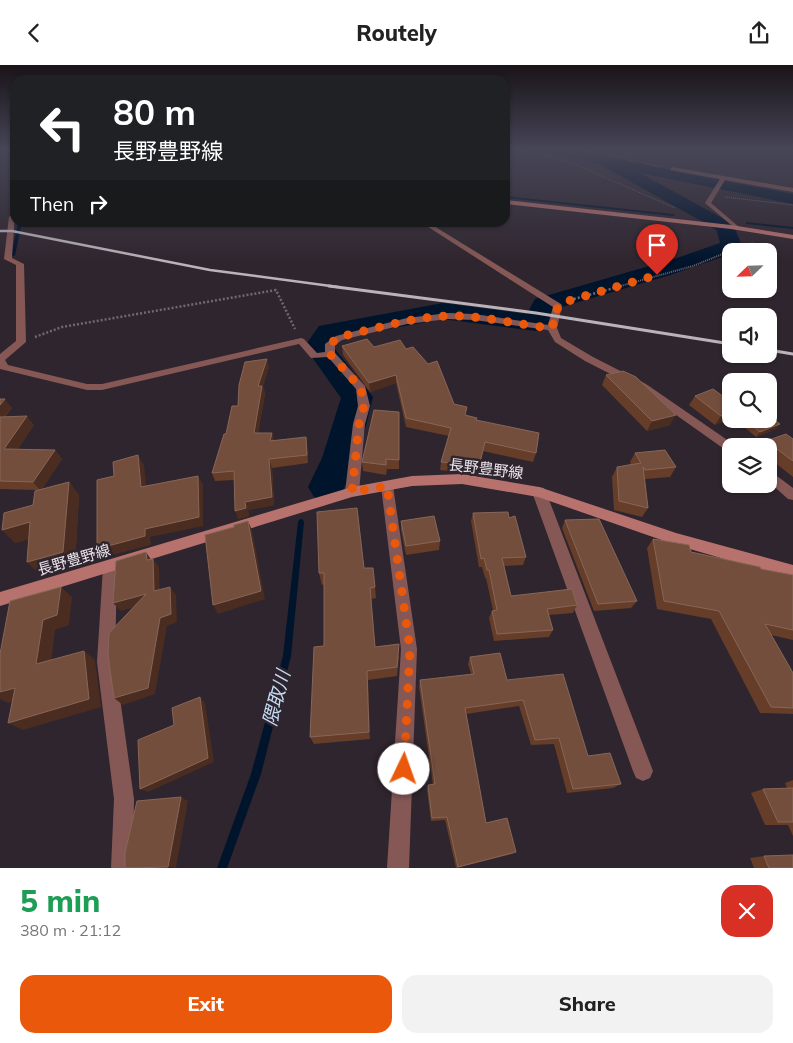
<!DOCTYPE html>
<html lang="en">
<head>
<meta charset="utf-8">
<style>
	:root { --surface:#fff; --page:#f2f2f2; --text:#222; --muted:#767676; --accent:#ea580c }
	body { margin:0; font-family:Mulish,"Noto Sans JP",sans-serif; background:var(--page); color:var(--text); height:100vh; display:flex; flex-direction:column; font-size:19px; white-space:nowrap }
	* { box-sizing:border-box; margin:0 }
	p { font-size:16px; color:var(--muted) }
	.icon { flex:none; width:28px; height:28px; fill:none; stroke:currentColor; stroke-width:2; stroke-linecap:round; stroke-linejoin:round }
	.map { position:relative; height:803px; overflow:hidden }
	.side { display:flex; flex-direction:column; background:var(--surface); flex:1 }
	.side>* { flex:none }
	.hud { position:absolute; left:10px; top:10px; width:500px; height:152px; border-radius:15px; box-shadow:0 1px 4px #0004; background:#202124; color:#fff; overflow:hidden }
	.needle { width:32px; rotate:247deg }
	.controls { position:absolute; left:722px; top:178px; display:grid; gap:10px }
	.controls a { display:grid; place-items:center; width:55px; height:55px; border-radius:10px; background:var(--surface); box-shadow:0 1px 4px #0004; font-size:25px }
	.pin { position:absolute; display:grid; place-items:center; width:42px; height:42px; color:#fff; margin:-51px -21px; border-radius:50% 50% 50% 0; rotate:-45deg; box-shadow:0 0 5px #0007 }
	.pin .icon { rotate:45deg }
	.me { position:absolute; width:55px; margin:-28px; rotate:3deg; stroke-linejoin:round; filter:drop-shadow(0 0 4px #0008) }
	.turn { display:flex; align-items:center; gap:18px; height:105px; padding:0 20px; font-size:22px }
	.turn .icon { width:65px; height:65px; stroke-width:2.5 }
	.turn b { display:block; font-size:35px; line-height:42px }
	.then { display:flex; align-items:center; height:48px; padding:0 20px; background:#0003; gap:10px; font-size:19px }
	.round { display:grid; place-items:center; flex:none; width:52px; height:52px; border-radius:15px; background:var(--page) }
	.headline { display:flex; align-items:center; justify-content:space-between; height:85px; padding:0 20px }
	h1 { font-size:30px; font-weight:800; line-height:38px; color:#1e9e55 }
	.primary-button { display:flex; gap:10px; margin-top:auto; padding:10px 20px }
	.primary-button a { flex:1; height:58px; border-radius:15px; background:var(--accent); color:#fff; font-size:20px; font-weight:800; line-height:58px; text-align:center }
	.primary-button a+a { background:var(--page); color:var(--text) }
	header { display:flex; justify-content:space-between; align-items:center; height:65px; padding:0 20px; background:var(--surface); font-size:22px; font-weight:800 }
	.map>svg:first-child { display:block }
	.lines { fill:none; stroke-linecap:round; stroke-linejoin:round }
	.stream { fill:#00142c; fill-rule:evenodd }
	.river { fill:#00142c; fill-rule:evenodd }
	.path-far2 { stroke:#716870; stroke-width:1; stroke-dasharray:1 1; stroke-linecap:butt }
	.path-far1 { stroke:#716870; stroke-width:2; stroke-dasharray:1 1; stroke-linecap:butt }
	.path { stroke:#716870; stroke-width:2.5; stroke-dasharray:2 2; stroke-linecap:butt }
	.street { fill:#855855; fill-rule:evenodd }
	.secondary { fill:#b8726d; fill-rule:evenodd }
	.rail-far1 { stroke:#bbb3ba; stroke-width:2.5 }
	.rail { stroke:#bbb3ba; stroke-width:3 }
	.wall { fill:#663d28 }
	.shaded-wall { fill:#4a2c21 }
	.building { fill:#744e3d; stroke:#876658 }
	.route { stroke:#ea580c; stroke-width:9; stroke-dasharray:0 16.2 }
	.labels { text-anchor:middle; stroke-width:5; stroke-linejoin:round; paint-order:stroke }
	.street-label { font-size:15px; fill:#eae3ea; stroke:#2f252e }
	.near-water-label { font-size:19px; font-style:italic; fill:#c4dbf3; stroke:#2f252e }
</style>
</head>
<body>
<header><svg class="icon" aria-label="back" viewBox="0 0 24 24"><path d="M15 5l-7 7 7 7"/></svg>Routely<svg class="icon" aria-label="share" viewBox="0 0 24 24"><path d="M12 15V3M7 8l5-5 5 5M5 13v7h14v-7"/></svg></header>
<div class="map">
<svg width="793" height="803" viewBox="0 0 793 803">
	<rect width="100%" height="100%" fill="#2f252e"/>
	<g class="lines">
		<path class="stream" d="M505,131L673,149L675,150L673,151L505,133Z
			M746,157L793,162V164L747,159H746Z
			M18,158H22L15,190L13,191L11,190Z
			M301,454L303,455L304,457L291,591L261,709L227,803H217L251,709L283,591L298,457L299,455Z"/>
		<path class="river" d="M545,84H574L683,108L793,129V139L640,108L733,159L742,181L739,186H731V189L670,210L555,244L545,264L536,266L443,254L338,273L335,278V284L373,332L358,393L340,432L327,437L314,432L308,422L322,393L341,333L307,285V278L319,261L443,238L527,249L535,234L677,193L720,178L717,166L712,162L599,99L547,87Z"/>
		<path class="path-far2" d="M517,84L572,98L675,143
			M575,84L663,102
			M725,132L793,140"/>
		<path class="path-far1" d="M617,222L693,201L735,184L751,180L753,177"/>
		<path class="path" d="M570,235L622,221
			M35,272L62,262L276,225L295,264"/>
		<path class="street" d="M672,102L793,123V127L725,115L711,138L739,162L740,163L737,165L705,138L720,114L670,105Z
			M15,147L12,193L24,199L26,277L5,295L8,300L87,319H102L301,273L304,274L317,288L325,287V279L336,271L407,253L448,248L474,249L548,260L553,242L422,158H429L561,239L562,241L557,263L561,273L593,292L646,319L736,381H731V387L727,386L638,323L585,296L555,277L548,265L474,255L448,254L407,259L342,275L335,280V288L365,321L370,341L365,359L359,427L357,431H347L345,427L353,359L358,341L356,324L328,292L311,293L299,279L102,325H87L0,304V289L16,276V200L4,194L9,152Z
			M769,405L793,423V435L788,434L769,417Z
			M387,416L392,417L393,421L417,584L409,803H387L401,584L381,421L382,417Z
			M539,422L544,423L546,427L653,706L650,713L643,716L636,713L633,706L532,427L534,423Z
			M110,495L115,497L117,502L115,597L134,734L133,803H111L114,734L97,597L103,502L105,497Z"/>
		<path class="secondary" d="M12,84H15V86L12,85Z
			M505,135L731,160L793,170V174L731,164L505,139Z
			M462,409L539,422L676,468L793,500V514L676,480L538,432L462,419L412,421L352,432L0,541V527L352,422L412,411Z"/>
		<path class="rail-far1" d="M0,166H12L210,205L338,222"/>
		<path class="rail" d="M329,221L536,248L731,279
			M769,285L793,289"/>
	</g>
	<path class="wall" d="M342,281L374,282L454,339L466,351L476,355L536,388L533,397L483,386L478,410L440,405L441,397L449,371L406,362L396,318L370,327L343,290Z
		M269,302L263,321L265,329L258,368H272L274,376L306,372L307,381L308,398L272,403L274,440L248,445L249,451L238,454L234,415L215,416L212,408L226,369L238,341Z
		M606,310L670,360L647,366L602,320Z
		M695,331L731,337L715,360L689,340Z
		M0,334L12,343L5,352L34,360L18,384L55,385L62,394L42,424L69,417L79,430L75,499L40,509L27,497L29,474L15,478L33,440L36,425L0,424Z
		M399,347V404H387L386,410L363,406L362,397Z
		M744,354L780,359L776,364L756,372L741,359Z
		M793,374V412L769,393V381H762L766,376Z
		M635,388L676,402L670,412L645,414L648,443L642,452L614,445L612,412L617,402L631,399L630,397Z
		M473,448L509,453L526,492L523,500L504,501L511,531L577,540L573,548L549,550L553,565L549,572L494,576L489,553L492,546L493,545L486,513H485L482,502H479L471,456Z
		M565,455L637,536L631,543L594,546L562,463Z
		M401,456L440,476L439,485L406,490L401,465Z
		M653,474L691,487L761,504L793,510V575L771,570L793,608V649L760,648L711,554L657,544L647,483Z
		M364,503L375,522L376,533L371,534L375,582L399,591L397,611L368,615L370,674L314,679L310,672L324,581V519L322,520L319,508Z
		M470,592L507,615L588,691L621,719L613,723L567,728L554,679L531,680L519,641L466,649L486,758L516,787L512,789L456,803L445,755L431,756L427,724L428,720H433L419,622L420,615L471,609L468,599Z
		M793,715V771L788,760H765L751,728L763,724L787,723L785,718Z
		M764,791L793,803H754L750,793Z"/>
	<path class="shaded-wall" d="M267,294L269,302L263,321L265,329L256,377L254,368L258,321Z
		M396,310V318L370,327L369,318Z
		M5,334L12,343L0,357V340Z
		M731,347L732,354L715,360L721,351Z
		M676,350L670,360L647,366L652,356Z
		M27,351L34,360L12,393L4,384Z
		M780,359L776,364L756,372L760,367Z
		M272,368L274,377L270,376Z
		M55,385L62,394L41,426L33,417Z
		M138,390L144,400L147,431L141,422Z
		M269,394L272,403L274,440L248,445L249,451L238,454L235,446L245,437Z
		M198,411L203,420V461L150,472L151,480L104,492L97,484Z
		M69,417L79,430L75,499L40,509L27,497Z
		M248,456L252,465L265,534L218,549L213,540Z
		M30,457L42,470L15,478L2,465Z
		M146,487L152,496L147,495Z
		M153,494L159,502L160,534L154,526Z
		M61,522L72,532L69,560L55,565L50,608L36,599L43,555Z
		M170,522L176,530L177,557L167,561L155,629L123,640L114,633L160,553Z
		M146,529L153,537L121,546L113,538Z
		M84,586L95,595L101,642L23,665L8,658Z
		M367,606L368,615L370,674L369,667Z
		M15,623L30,631L8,638L0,634V627Z
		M200,632L205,638L214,697L148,727L140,724Z
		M181,732L188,736L176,803L168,802Z"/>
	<path class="building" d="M367,274L374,282L400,275L406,284L413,282L428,299L437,296L454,339L467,342L465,350L477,353L476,355L539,368L536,388L485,377L479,401L441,397L451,363L406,353L396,310L369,318L342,281Z
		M267,294L258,321H262L254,368H272L270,376L306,372L307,390L269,394L272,432L245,437L246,443L235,446L234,406L212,408L224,369H226L232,341H238L239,320L245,297Z
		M623,306L636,312L676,350L652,356L606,310Z
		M713,324L731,337V347L721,351L695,331Z
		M0,334H5L0,340Z
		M374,345L399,347V395L386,394V400L362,397Z
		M27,351L4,384L55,385L33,417L0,416V352Z
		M769,351L780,359L760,367L744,354H769Z
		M786,369L793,374V396L766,376Z
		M665,385L676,402L645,405L643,402L648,443L619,436L617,402L641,398L635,388Z
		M138,390L141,422L198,411L199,452L145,464V471L97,484V415L114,411L113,397Z
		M69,417L63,487L27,497L30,457L2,465L4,448L33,440L35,426Z
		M357,443L364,503H373L375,522L370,523L375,582L399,579L397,602L367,606L369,667L310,672L314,582L324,581V508H319L317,447Z
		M508,447L509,453L515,451L526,492L502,493L511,531L572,524L577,540L547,544L553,565L497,569L492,546L497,545L489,505H487L484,493L481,494L473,448Z
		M434,451L440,476L406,481L401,456Z
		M599,454L637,536L598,539L565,455Z
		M248,456L261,526L213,540L205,470L234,462V460Z
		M653,474L689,480L691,487L760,502L761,504L793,510V565L765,559L793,608V643L771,642L719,546L664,536Z
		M146,487L147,495L153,494L154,526L170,522L171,549L160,553L148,623L114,633L108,590L109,568L146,529L113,538L116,496Z
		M61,522L57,550L43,555L36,599L84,586L89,634L8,658L15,623L0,627V589L10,536Z
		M500,588L507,615L563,609L588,691L610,688L621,719L573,724L559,673L535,675L523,635L465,643L486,758L507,753L516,787L458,802L447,752L432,753L428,720L435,719L420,615L474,609L470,592Z
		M200,632L208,693L140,724L138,675L174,660L172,643Z
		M793,723V757H778L763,724Z
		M181,732L168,802L124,803L125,802V788L137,736Z
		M793,790V803H769L764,791Z"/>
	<linearGradient id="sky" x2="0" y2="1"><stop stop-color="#1a1419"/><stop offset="0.43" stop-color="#474657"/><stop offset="1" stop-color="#474657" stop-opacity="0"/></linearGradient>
	<rect width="793" height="197" fill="url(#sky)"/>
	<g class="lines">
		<path class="route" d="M404,704L410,584L387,421L352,427L359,359L364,341L361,323L330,289V279L339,272C375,264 411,252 448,251C482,250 518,260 552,263L558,241L571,235L657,210"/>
	</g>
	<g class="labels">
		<g class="street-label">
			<text transform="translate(486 404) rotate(7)" y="5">長野豊野線</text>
			<text transform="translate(74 495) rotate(-16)" y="5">長野豊野線</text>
		</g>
		<g class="near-water-label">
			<text transform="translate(276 633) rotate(-75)" y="7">隈取川</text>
		</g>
	</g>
</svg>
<div class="controls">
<a><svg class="needle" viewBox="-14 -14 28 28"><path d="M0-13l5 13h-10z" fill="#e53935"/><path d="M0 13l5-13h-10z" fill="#767676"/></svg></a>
<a><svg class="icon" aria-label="sound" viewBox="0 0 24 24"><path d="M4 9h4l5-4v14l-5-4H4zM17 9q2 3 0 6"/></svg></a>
<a><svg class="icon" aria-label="search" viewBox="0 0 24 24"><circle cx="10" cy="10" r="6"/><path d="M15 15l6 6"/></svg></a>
<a><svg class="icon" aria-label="layers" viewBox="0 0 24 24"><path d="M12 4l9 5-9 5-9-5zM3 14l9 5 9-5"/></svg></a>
</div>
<div class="pin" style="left:657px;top:210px;background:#d93025"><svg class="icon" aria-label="arrive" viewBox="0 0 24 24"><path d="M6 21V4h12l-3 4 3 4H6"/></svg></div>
<svg class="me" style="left:404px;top:704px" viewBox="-20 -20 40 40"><circle r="19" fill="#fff"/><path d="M0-13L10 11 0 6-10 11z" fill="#ea580c"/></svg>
<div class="hud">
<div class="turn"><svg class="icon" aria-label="left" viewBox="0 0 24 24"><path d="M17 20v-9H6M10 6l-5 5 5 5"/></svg><div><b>80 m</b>長野豊野線</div></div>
<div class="then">Then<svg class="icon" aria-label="right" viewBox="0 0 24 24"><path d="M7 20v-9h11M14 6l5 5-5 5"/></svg></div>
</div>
</div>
<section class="side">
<div class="headline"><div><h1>5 min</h1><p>380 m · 21:12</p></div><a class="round" style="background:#d93025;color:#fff"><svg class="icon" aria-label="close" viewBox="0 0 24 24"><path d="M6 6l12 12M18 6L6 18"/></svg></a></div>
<div class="primary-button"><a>Exit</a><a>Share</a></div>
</section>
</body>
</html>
